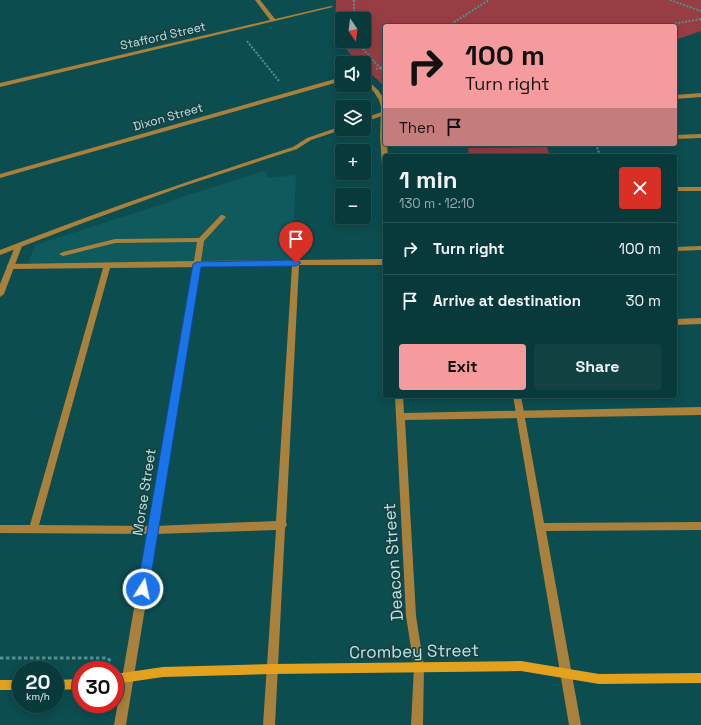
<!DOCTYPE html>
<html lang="en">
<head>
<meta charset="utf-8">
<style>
	:root { --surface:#093a3b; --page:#124142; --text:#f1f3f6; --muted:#99adaf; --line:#295455; --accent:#f59b9d }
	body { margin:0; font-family:"Space Grotesk",sans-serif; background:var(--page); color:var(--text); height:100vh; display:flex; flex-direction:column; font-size:15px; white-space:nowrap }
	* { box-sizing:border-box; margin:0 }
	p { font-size:13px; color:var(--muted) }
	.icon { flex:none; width:22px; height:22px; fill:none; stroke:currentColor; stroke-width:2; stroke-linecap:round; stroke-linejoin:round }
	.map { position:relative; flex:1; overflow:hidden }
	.panel { position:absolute; left:383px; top:154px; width:294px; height:244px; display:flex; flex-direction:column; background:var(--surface); border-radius:4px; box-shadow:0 2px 10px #0003,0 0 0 1px var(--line) }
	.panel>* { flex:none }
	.banner { position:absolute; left:383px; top:24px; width:294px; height:122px; border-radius:4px; box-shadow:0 2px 10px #0003,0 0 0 1px var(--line); background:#f59b9d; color:#111; overflow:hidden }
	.needle { width:26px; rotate:166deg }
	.controls { position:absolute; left:335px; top:12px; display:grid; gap:8px }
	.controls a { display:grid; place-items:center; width:36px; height:36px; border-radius:4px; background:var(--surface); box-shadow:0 2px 10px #0003,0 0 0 1px var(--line); font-size:20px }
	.speed { position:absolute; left:12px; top:661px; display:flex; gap:8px; font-size:20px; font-weight:700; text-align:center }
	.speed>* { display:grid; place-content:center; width:52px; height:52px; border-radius:50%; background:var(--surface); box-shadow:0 2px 10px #0003,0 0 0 1px var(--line); line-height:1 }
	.speed small { font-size:10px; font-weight:400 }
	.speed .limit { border:6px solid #d22; background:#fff; color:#111 }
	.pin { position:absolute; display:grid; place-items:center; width:34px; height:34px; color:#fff; margin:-41px -17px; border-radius:50% 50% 50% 0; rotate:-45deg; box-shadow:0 0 4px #0007 }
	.pin .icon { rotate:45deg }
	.me { position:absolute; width:44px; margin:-22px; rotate:10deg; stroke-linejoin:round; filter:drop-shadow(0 0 3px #0008) }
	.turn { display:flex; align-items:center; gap:14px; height:84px; padding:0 16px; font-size:18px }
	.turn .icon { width:52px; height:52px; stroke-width:2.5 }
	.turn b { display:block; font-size:28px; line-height:34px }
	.then { display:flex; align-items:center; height:38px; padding:0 16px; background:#0003; gap:8px; font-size:15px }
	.round { display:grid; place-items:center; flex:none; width:42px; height:42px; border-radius:4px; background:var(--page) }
	.overview { display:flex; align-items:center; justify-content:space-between; height:68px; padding:0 16px }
	h1 { font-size:24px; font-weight:600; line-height:30px }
	.cta { display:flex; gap:8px; margin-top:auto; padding:8px 16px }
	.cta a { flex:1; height:46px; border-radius:4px; background:var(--accent); color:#111; font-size:16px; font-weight:600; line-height:46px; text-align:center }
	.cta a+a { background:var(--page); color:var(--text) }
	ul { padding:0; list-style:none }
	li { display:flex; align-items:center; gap:12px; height:52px; padding:0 16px; border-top:1px solid var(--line) }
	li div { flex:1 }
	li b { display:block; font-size:15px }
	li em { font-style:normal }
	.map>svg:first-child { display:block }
	.built { fill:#0e5a5c }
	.green { fill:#973e44; fill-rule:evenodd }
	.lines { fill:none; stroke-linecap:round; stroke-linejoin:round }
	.path-far1 { stroke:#558f91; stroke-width:2; stroke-dasharray:2 1.5; stroke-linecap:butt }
	.path { stroke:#558f91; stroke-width:3; stroke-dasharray:3.5 2.5; stroke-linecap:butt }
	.lane { fill:#aa813c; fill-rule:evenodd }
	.street { fill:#aa813c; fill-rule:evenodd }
	.secondary { fill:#e3a21d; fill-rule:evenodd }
	.route { fill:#1a73e8; stroke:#114b97 }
	.labels { text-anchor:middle; stroke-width:3.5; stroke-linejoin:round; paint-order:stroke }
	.far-street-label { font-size:12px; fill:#b5e6e8; stroke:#1c3f40 }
	.street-label { font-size:14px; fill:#b5e6e8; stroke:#1c3f40 }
	.near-street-label { font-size:17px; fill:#b5e6e8; stroke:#1c3f40 }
</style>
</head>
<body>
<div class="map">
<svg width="701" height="725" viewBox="0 0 701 725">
	<rect width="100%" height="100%" fill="#0c4d4f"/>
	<path class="built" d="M264,171L269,178L296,175L292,261L28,263L35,245L172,201V200Z"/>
	<path class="green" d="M336,0H701V31L675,40V26H385V87L364,67V63H360C333,37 335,37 336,0ZM342,19H364V41H342Z
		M547,147L550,156H469L468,148Z"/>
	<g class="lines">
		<path class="path-far1" d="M354,0V19
			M670,0L701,11
			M448,26L489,0
			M661,26L701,19
			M247,41L279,81
			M356,41L380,68L376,69
			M385,65L380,68L385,71
			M596,144L600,156"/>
		<path class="path" d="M0,658H107L112,662"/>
		<path class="lane" d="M385,111V115L364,122V118Z
			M342,126V129H344L311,140L297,149L181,187L83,223L0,255V250C97,212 194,179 293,147L307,138Z
			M675,187H701V191H675Z
			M221,215H223L226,217L204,241L201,261L385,259V265H299L286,522L287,525L285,528L275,725H263L276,530L154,534L0,533V525H30L103,268L11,269L8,268L7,266L8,264L194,261L197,242L115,243L63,256L59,254L63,252L115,239L199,238ZM292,266L276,521L154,526L39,525L110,268Z
			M701,318V324L675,325V319Z
			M513,396H521L544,523L701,522V530L546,531L581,725H569Z"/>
		<path class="street" d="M255,0H260L275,19L331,6L333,7L0,87V83L270,20Z
			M342,77V81L0,178V174Z
			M364,77L378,90L385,100V144H387L388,156H385V166L382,164L380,137L381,107L379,100L374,92L364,82Z
			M701,93V97L675,99V95Z
			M701,134V138L675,139V135Z
			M16,244H18L22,246L4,294L0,297V284Z
			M701,246V250L675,251V247Z
			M197,261L201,264L126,725H114L193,264Z
			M395,396H403L404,413L701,407V415L405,420L416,616L424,667L423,725H411L414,667L406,616Z"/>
		<path class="secondary" d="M521,661L599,674L701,673V683L599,684L521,671L272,674L163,677L115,684V674L163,667L272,664Z
			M81,679V689L55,690V680Z
			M0,680H21V690H0Z"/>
	</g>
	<path class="route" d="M296,260L301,263L296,266L201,267L149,589L147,593L143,595L139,593L137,589L193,264L197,262Z"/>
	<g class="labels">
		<g class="far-street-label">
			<text transform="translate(163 36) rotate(-13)" y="4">Stafford Street</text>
			<text transform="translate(168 117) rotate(-16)" y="4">Dixon Street</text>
		</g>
		<g class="street-label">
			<text transform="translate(144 492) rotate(-81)" y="5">Morse Street</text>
		</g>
		<g class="near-street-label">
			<text transform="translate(393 562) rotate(-94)" y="6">Deacon Street</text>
			<text transform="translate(414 651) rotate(-1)" y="6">Crombey Street</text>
		</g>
	</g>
</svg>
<div class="controls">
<a><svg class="needle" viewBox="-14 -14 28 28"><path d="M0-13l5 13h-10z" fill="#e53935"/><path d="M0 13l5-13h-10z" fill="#99adaf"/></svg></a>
<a><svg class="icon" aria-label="sound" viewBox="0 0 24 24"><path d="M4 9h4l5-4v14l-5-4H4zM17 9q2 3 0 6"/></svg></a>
<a><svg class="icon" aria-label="layers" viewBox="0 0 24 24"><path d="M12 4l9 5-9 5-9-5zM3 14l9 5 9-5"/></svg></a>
<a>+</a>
<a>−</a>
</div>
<div class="speed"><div>20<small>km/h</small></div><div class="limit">30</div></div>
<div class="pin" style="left:296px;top:263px;background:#d93025"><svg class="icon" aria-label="arrive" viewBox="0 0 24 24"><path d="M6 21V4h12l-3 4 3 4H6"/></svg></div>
<svg class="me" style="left:143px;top:589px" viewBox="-20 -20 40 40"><circle r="17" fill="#1a73e8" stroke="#fff" stroke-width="3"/><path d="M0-11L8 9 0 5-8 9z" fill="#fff"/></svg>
<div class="banner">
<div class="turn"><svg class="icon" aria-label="right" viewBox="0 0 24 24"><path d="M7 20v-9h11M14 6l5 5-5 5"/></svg><div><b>100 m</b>Turn right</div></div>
<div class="then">Then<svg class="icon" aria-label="arrive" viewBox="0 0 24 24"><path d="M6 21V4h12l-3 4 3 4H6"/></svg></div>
</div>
<section class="panel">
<div class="overview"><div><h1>1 min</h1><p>130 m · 12:10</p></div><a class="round" style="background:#d93025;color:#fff"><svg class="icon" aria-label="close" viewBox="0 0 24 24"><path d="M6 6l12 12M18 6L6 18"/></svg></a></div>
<ul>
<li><svg class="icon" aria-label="right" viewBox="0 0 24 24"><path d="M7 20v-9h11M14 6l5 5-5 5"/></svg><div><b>Turn right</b></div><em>100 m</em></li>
<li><svg class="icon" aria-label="arrive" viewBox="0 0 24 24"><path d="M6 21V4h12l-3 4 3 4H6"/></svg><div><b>Arrive at destination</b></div><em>30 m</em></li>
</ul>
<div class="cta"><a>Exit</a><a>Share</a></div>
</section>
</div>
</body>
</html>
